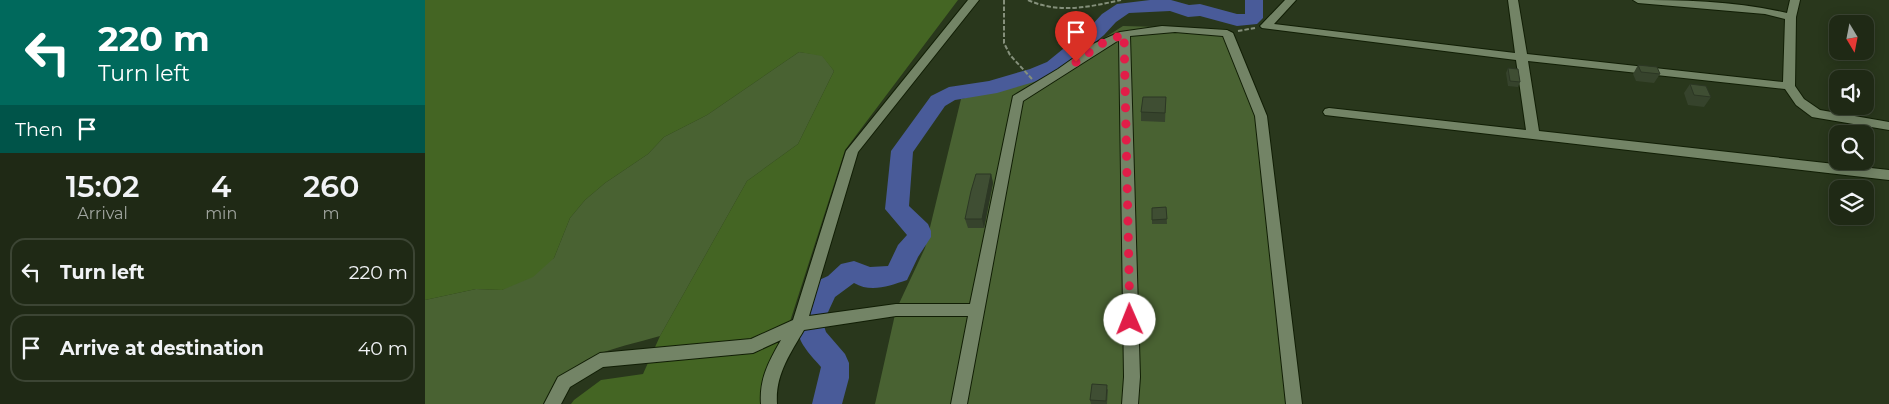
<!DOCTYPE html>
<html lang="en">
<head>
<meta charset="utf-8">
<style>
	:root { --surface:#1f2915; --page:#2c3522; --text:#f1f3f6; --muted:#a1a6a0; --line:#3c4534 }
	body { margin:0; font-family:Montserrat,sans-serif; background:var(--page); color:var(--text); height:100vh; display:flex; flex-direction:column; font-size:19px; white-space:nowrap }
	* { box-sizing:border-box; margin:0 }
	p { font-size:16px; color:var(--muted) }
	.icon { flex:none; width:28px; height:28px; fill:none; stroke:currentColor; stroke-width:2; stroke-linecap:round; stroke-linejoin:round }
	.map { position:relative; flex:1; overflow:hidden }
	.details { display:flex; flex-direction:column; background:var(--surface); width:425px }
	.details>* { flex:none }
	.guide { background:#00695c; color:#fff; overflow:hidden }
	.needle { width:32px; rotate:170deg }
	.tools { position:absolute; left:1404px; top:15px; display:grid; gap:10px }
	.tools a { display:grid; place-items:center; width:45px; height:45px; border-radius:10px; background:var(--surface); box-shadow:0 2px 12px #0003,0 0 0 1px var(--line); font-size:25px }
	.pin { position:absolute; display:grid; place-items:center; width:42px; height:42px; color:#fff; margin:-51px -21px; border-radius:50% 50% 50% 0; rotate:-45deg; box-shadow:0 0 5px #0007 }
	.pin .icon { rotate:45deg }
	.me { position:absolute; width:55px; margin:-28px; rotate:359deg; stroke-linejoin:round; filter:drop-shadow(0 0 4px #0008) }
	.turn { display:flex; align-items:center; gap:18px; height:105px; padding:0 15px; font-size:22px }
	.turn .icon { width:65px; height:65px; stroke-width:2.5 }
	.turn b { display:block; font-size:35px; line-height:42px }
	.then { display:flex; align-items:center; height:48px; padding:0 15px; background:#0003; gap:10px; font-size:19px }
	.eta { display:flex; justify-content:space-evenly; align-items:center; height:85px; text-align:center }
	.eta b { font-size:30px; font-weight:600; line-height:35px }
	ul { padding:0; list-style:none }
	li { display:flex; align-items:center; gap:15px; height:68px; margin:0 10px 8px; padding:0 5px; border:2px solid var(--line); border-radius:15px }
	li div { flex:1 }
	li b { display:block; font-size:19px }
	li em { font-style:normal }
	main { display:flex; flex:1; min-height:0 }
	.map>svg:first-child { display:block }
	.green { fill:#496232 }
	.forest { fill:#446523 }
	.lines { fill:none; stroke-linecap:round; stroke-linejoin:round }
	.river { fill:#495b99; fill-rule:evenodd }
	.minor-casing { stroke:#111e05; stroke-width:2 }
	.path { stroke:#85907b; stroke-width:2; stroke-dasharray:4.5 2; stroke-linecap:butt }
	.minor { fill:#738466; fill-rule:evenodd }
	.wall { fill:#36432c }
	.shaded-wall { fill:#2c3724 }
	.building { fill:#3f4e33; stroke:#2c3724 }
	.route { stroke:#e11d48; stroke-width:9; stroke-dasharray:0 16.2 }
</style>
</head>
<body>
<main>
<section class="details">
<div class="guide">
<div class="turn"><svg class="icon" aria-label="left" viewBox="0 0 24 24"><path d="M17 20v-9H6M10 6l-5 5 5 5"/></svg><div><b>220 m</b>Turn left</div></div>
<div class="then">Then<svg class="icon" aria-label="arrive" viewBox="0 0 24 24"><path d="M6 21V4h12l-3 4 3 4H6"/></svg></div>
</div>
<div class="eta">
<div><b>15:02</b><p>Arrival</p></div>
<div><b>4</b><p>min</p></div>
<div><b>260</b><p>m</p></div>
</div>
<ul>
<li><svg class="icon" aria-label="left" viewBox="0 0 24 24"><path d="M17 20v-9H6M10 6l-5 5 5 5"/></svg><div><b>Turn left</b></div><em>220 m</em></li>
<li><svg class="icon" aria-label="arrive" viewBox="0 0 24 24"><path d="M6 21V4h12l-3 4 3 4H6"/></svg><div><b>Arrive at destination</b></div><em>40 m</em></li>
</ul>
</section>
<div class="map">
<svg width="1464" height="404" viewBox="0 0 1464 404">
	<rect width="100%" height="100%" fill="#29371c"/>
	<path class="green" d="M698,26L803,29L831,112L877,404H450L471,310L500,248L536,99L613,80Z
		M374,52L397,55L409,71L373,144L322,181L235,336C186,350 145,354 119,404H0V300L51,289L77,290L129,258L145,218L160,200L180,183L223,154L239,137L282,115Z"/>
	<path class="forest" d="M0,0H533L420,150L361,334L342,404H146L149,400L176,380L218,374L235,336L322,181L373,144L409,71L397,56L374,52L282,115L239,137L223,154L180,183L160,200L145,218L129,258L108,277L77,290L51,289L0,300Z"/>
	<g class="lines">
		<path class="river" d="M725,0H746L764,5L775,4L812,14H820V0H838V18L832,24L812,26L775,16L763,17L745,11L704,13L691,22L679,35L636,70L619,79L572,93L530,100L520,106L488,152L484,206L503,224L506,231V237L493,257L482,280C464,286 446,293 429,283L410,297L398,323L401,332L420,354L424,363V378L417,404H387L396,367C386,355 367,338 375,321L374,317L375,312L392,281L403,276L416,264L429,261L445,267L463,266L473,245L482,235L460,209L466,151L506,96L524,87L564,81L605,69L622,62L665,27L677,14L692,4Z"/>
		<g class="minor-casing">
			<path id="minor" d="M543,0H554L433,152L384,316L471,304H545L588,96L633,69L670,43L695,32L737,26L802,30L808,33L842,116L877,404H861L830,116L798,36L750,32L705,36L715,377L713,404H697L699,377L694,40L598,101L542,404H526L543,316H471L379,330C365,354 350,375 352,404H336C334,379 344,361 356,340L328,353L178,367L145,387L136,404H119L133,377L175,353L326,339L368,320L421,151Z
				M860,0H871L849,24L1090,53L1083,0H1093L1102,54L1358,82L1360,19L1340,14L1213,3L1208,0C1259,0 1312,1 1362,13L1365,0H1375L1371,17L1370,86L1379,99L1395,110L1464,122V130L1387,117L1371,105L1360,89L1103,61L1114,131L1464,170V180L900,115L898,112L900,109L904,108L1101,130L1091,60L837,28L835,26L837,24Z"/>
		</g>
		<path class="path" d="M579,0V43L585,55L607,79
			M603,0C634,14 664,7 696,0
			M813,31L830,28"/>
		<use href="#minor" class="minor"/>
	</g>
	<path class="wall" d="M1213,65L1235,74L1229,83L1211,81L1208,74Z
		M1083,68L1095,82L1093,87L1083,86L1081,73Z
		M1265,84L1286,97L1279,107L1263,105L1259,93Z
		M741,97L740,122L716,121V112Z
		M566,174L568,183L559,228H543L540,219Z
		M741,207L742,224H727V208Z
		M683,389L682,404H666L665,400Z"/>
	<path class="shaded-wall" d="M566,174L568,183L559,228L557,219Z"/>
	<path class="building" d="M1213,65L1232,67L1235,74L1216,72Z
		M1083,68L1093,69L1095,82L1085,81Z
		M1265,84L1281,86L1286,97L1269,95Z
		M718,97H741L740,113L716,112Z
		M551,174H566L557,219H540L546,191Z
		M741,207L742,219L727,220V208Z
		M667,384L682,385L681,401L665,400Z"/>
	<g class="lines">
		<path class="route" d="M651,62L676,44L699,34L705,320"/>
	</g>
</svg>
<div class="tools">
<a><svg class="needle" viewBox="-14 -14 28 28"><path d="M0-13l5 13h-10z" fill="#e53935"/><path d="M0 13l5-13h-10z" fill="#a1a6a0"/></svg></a>
<a><svg class="icon" aria-label="sound" viewBox="0 0 24 24"><path d="M4 9h4l5-4v14l-5-4H4zM17 9q2 3 0 6"/></svg></a>
<a><svg class="icon" aria-label="search" viewBox="0 0 24 24"><circle cx="10" cy="10" r="6"/><path d="M15 15l6 6"/></svg></a>
<a><svg class="icon" aria-label="layers" viewBox="0 0 24 24"><path d="M12 4l9 5-9 5-9-5zM3 14l9 5 9-5"/></svg></a>
</div>
<div class="pin" style="left:651px;top:62px;background:#d93025"><svg class="icon" aria-label="arrive" viewBox="0 0 24 24"><path d="M6 21V4h12l-3 4 3 4H6"/></svg></div>
<svg class="me" style="left:705px;top:320px" viewBox="-20 -20 40 40"><circle r="19" fill="#fff"/><path d="M0-13L10 11 0 6-10 11z" fill="#e11d48"/></svg>
</div>
</main>
</body>
</html>
